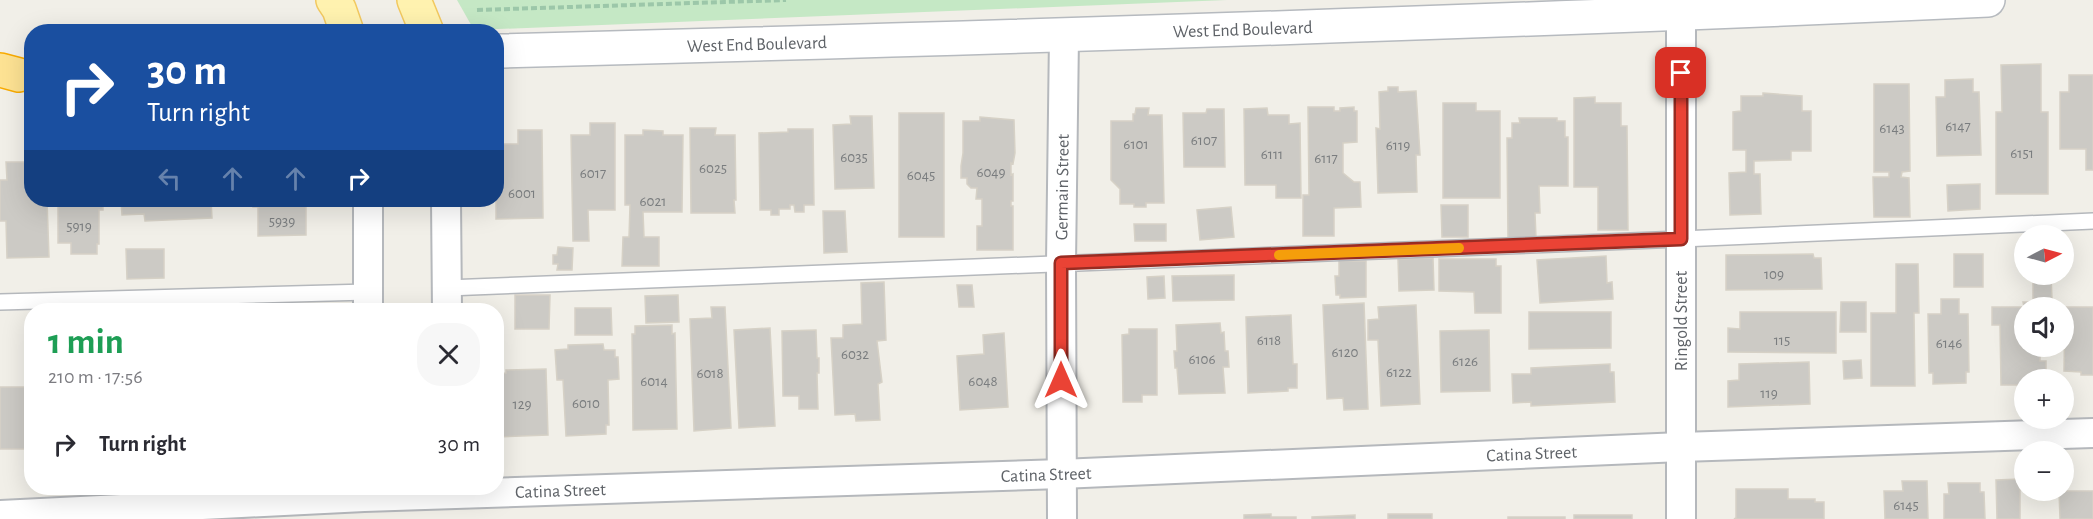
<!DOCTYPE html>
<html lang="en">
<head>
<meta charset="utf-8">
<style>
	:root { --surface:#fff; --page:#f7f7f7; --text:#2b2b33; --muted:#7c7c81 }
	body { margin:0; font-family:"Alegreya Sans",sans-serif; background:var(--page); color:var(--text); height:100vh; display:flex; flex-direction:column; font-size:22px; white-space:nowrap }
	* { box-sizing:border-box; margin:0 }
	p { font-size:20px; color:var(--muted) }
	.icon { flex:none; width:33px; height:33px; fill:none; stroke:currentColor; stroke-width:2; stroke-linecap:round; stroke-linejoin:round }
	.map { position:relative; flex:1; overflow:hidden }
	.details { position:absolute; left:24px; top:303px; width:480px; height:192px; display:flex; flex-direction:column; background:var(--surface); border-radius:24px; box-shadow:0 6px 24px #0002 }
	.details>* { flex:none }
	.hud { position:absolute; left:24px; top:24px; width:480px; height:183px; border-radius:24px; box-shadow:0 6px 24px #0002; background:#1a4fa0; color:#fff; overflow:hidden }
	.needle { width:39px; rotate:84deg }
	.controls { position:absolute; left:2014px; top:225px; display:grid; gap:12px }
	.controls a { display:grid; place-items:center; width:60px; height:60px; border-radius:50%; background:var(--surface); box-shadow:0 6px 24px #0002; font-size:30px }
	.pin { position:absolute; display:grid; place-items:center; width:51px; height:51px; color:#fff; margin:-26px; border-radius:12px; box-shadow:0 3px 9px #0006 }
	.me { position:absolute; width:66px; margin:-33px; rotate:0deg; stroke-linejoin:round; filter:drop-shadow(0 0 4px #0008) }
	.turn { display:flex; align-items:center; gap:21px; height:126px; padding:0 24px; font-size:27px }
	.turn .icon { width:78px; height:78px; stroke-width:2.5 }
	.turn b { display:block; font-size:42px; line-height:51px }
	.lanes { display:flex; align-items:center; height:57px; padding:0 24px; background:#0003; justify-content:center; gap:30px; direction:ltr }
	.lanes .off { opacity:.35 }
	.round { display:grid; place-items:center; flex:none; width:63px; height:63px; border-radius:24px; background:var(--page) }
	.overview { display:flex; align-items:center; justify-content:space-between; height:102px; padding:0 24px }
	h1 { font-size:36px; font-weight:700; line-height:45px; color:#1e9e55 }
	ul { padding:0; list-style:none }
	li { display:flex; align-items:center; gap:18px; height:78px; padding:0 24px }
	li div { flex:1 }
	li b { display:block; font-size:22px }
	li em { font-style:normal }
	.map>svg:first-child { display:block }
	.green { fill:#c5e8c5 }
	.building { fill:#cccac5; stroke:#d6d1c6; stroke-width:1.5 }
	.lines { fill:none; stroke-linecap:round; stroke-linejoin:round }
	.service-casing { stroke:#b5b8bc; stroke-width:18 }
	.minor-casing { stroke:#b5b8bc; stroke-width:32 }
	.secondary-casing { stroke:#b6babf; stroke-width:36 }
	.primary-casing { stroke:#f2c960; stroke-width:36 }
	.motorway-casing { stroke:#f9ab00; stroke-width:36 }
	.path { stroke:#9cc7a9; stroke-width:4; stroke-dasharray:6 3; stroke-linecap:butt }
	.service { stroke:#fff; stroke-width:15 }
	.minor { stroke:#fff; stroke-width:28 }
	.secondary { stroke:#fff; stroke-width:33 }
	.primary { stroke:#fff2af; stroke-width:33 }
	.motorway { stroke:#fde293; stroke-width:33 }
	.route-casing { stroke:#982c22; stroke-width:15 }
	.route { stroke:#ea4335; stroke-width:10 }
	.slow { stroke:#f59e0b; stroke-width:10 }
	.labels { text-anchor:middle; stroke-width:6; stroke-linejoin:round; paint-order:stroke }
	.number-label { font-size:15px; fill:#7a7d7f }
	.street-label { font-size:18px; fill:#5f6368; stroke:#fff }
</style>
</head>
<body>
<div class="map">
<svg width="2093" height="519" viewBox="0 0 2093 519">
	<rect width="100%" height="100%" fill="#f1efe8"/>
	<path class="green" d="M457,0H1227L474,30Z"/>
	<path class="building" d="M2041,64V112H2048V194H1996V112H2002L2001,65Z
		M2069,75H2093V170H2086V149H2060V92H2069Z
		M1973,79V92H1979L1981,155L1937,156L1936,97H1945V80Z
		M1874,84H1909L1910,171L1902,172L1901,177L1909,178L1910,217H1874L1873,177H1889V172H1874Z
		M1388,87H1398V92L1416,91L1420,155H1416L1417,192L1378,193L1376,128L1380,129L1379,92L1388,91Z
		M1763,93L1802,96V111H1811V151H1791V160L1754,161V174H1760L1761,214L1730,215L1729,173L1746,172V150H1733V112L1741,111V96H1763Z
		M1595,97V103H1621V126H1627L1628,230H1598V187H1574V98Z
		M1443,103H1476V111H1500V198H1443Z
		M1308,107H1334V111H1340V108L1354,107V111H1357V142L1343,143V173L1354,182H1360L1361,207L1334,208V236H1303V195H1309Z
		M1136,108H1149L1148,115H1162L1164,203H1146V207H1134V204H1120V189L1111,180V121H1133V114H1135Z
		M1267,108L1268,115H1289V124L1300,123L1301,198H1276V185H1245L1244,109Z
		M1207,109H1224L1225,167H1184L1183,113H1206Z
		M899,113H944V237H899Z
		M850,116H872L874,188L835,189L833,125L851,124Z
		M980,117L1014,120L1015,153L1013,164L1011,163V175L1013,174V201H1011V206H1013V250H977V226H982V199H976L977,188H971L967,184V178H961V166L963,153V121H980Z
		M1519,118H1557V121H1565V137H1568V186H1539L1540,213H1535L1536,238H1508L1507,138H1512V123H1520Z
		M590,123H615V210H588L589,241H573L571,135H590Z
		M690,128H716L715,135H735L736,200H734L735,213H691Z
		M788,129H813L814,205H804V212H795L794,205H790V209H779V215H771V210H760L759,133L788,132Z
		M518,130H542L543,218L496,219V147H499V144H518Z
		M643,130L663,131V135H683L682,212H643L644,237H659V266H622L623,237H629L630,205H625V135H643Z
		M6,162H32V200H47L49,257L7,258L6,221H0V180H7Z
		M1980,184V209L1948,211L1947,185Z
		M58,200H103V210H99V244H97V254H71V243H58Z
		M121,200H211L212,218L145,221L144,214L122,215Z
		M253,200H306V235L258,236V207H253Z
		M1441,205H1468V237H1442Z
		M1231,207L1234,237L1200,240L1197,210Z
		M823,211H845L847,252L824,253Z
		M1134,224H1166V241H1135Z
		M558,247L573,248L572,270H557L558,264H553V255H557Z
		M126,249H164V278L127,279Z
		M1813,254L1814,258H1821L1822,289L1726,290V255Z
		M1954,254H1983V287H1954Z
		M1606,256L1607,283L1612,282L1613,299L1540,303L1537,260Z
		M1433,258L1434,290L1399,291L1398,259Z
		M1439,259H1496V266H1501V313H1475L1474,292L1439,291Z
		M1339,261H1366V297L1340,298V295H1336L1335,276H1339Z
		M1896,264H1918L1919,313H1914L1915,386H1871V313H1896Z
		M2033,274H2051L2052,299H2033Z
		M1234,275V300L1173,301L1172,276Z
		M1164,276L1165,298L1148,299L1147,277Z
		M884,282L886,340L877,341L882,382L878,384L880,420L856,421L855,414L835,415L831,338H843V325L862,324L861,283Z
		M957,285H972L974,307H959Z
		M515,295H550L549,329H515Z
		M678,295L679,322L646,323L645,296Z
		M1941,299H1959V314H1968L1969,372H1966V383L1933,384V373H1929L1928,314H1941Z
		M1841,302H1866V332H1840Z
		M2023,302H2032V307H2044L2025,308V346H2040V361H2046V380H2025V385H2001L2000,325H1992V307H2024Z
		M1364,303L1368,409L1344,410L1343,398L1327,399L1323,305Z
		M1416,305L1420,404L1381,406L1378,340H1368V320L1379,319L1378,307Z
		M711,307H725L731,428L694,431L690,319L712,318Z
		M2065,307H2093V375H2081V372L2064,371Z
		M575,308H611L612,335H575Z
		M1529,312H1611V348L1529,349Z
		M1740,312H1836V353L1728,352V328L1740,329Z
		M1291,315L1293,364H1297V388H1288V391L1248,393L1246,317Z
		M1220,323L1221,333L1224,332L1225,351H1228L1229,367H1223L1225,393L1179,394L1177,368H1175L1174,351H1177L1176,325Z
		M672,325V334L675,333L677,429L633,430L632,334H635V326Z
		M770,328L775,426L739,428L734,330Z
		M1129,329H1157V395H1142V402H1123L1122,335L1129,334Z
		M816,330L817,358H819V373H817L818,409H799V396H783L782,331Z
		M1489,330L1490,391L1441,392L1440,331Z
		M1004,333L1008,407L960,410L957,356L984,354L983,335Z
		M603,344L604,350H615V357H618L619,379L608,380L609,425H606V434L566,436L563,380H557L555,350L568,349V345Z
		M1861,360L1862,378L1844,379L1843,361Z
		M1809,362L1810,404L1728,407V381L1739,380V364Z
		M1610,364V372H1614L1615,402L1531,406V402L1513,403L1512,374H1531V368Z
		M546,369L548,435L496,437V374L506,373V370Z
		M0,387H32V449H0Z
		M2020,479V519H1997L1996,480Z
		M1902,481H1927L1928,519H1885L1884,491H1903Z
		M1948,483H1980V492H1984L1985,519H1944V494H1949Z
		M1736,489H1788V499H1815V502H1824V519H1734L1736,518Z
		M2059,491H2093V519H2060Z
		M1271,514V517H1296V519H1244V515Z
		M1388,514H1432V519H1388Z
		M1355,515V519H1312V517Z
		M1574,515H1632V519H1574Z
		M1508,517H1565V519H1508Z"/>
	<g class="lines">
		<g class="service-casing">
			<path id="service" d="M447,288L1681,239L2093,221
				M0,302L368,292"/>
		</g>
		<g class="minor-casing">
			<g id="minor">
				<path d="M1681,14V519"/>
				<path d="M446,200L447,310"/>
				<path d="M368,310V200"/>
				<path id="s1" d="M0,515L364,497L1061,474L1681,447L2093,433"/>
				<path id="s2" d="M1062,519L1061,263L1064,36"/>
			</g>
		</g>
		<g class="secondary-casing">
			<g id="secondary">
				<path id="s3" d="M496,51C994,38 1491,23 1988,0"/>
			</g>
		</g>
		<g class="primary-casing">
			<path id="primary" d="M333,0L339,9L347,32
				M414,0L427,32"/>
		</g>
		<g class="motorway-casing">
			<path id="motorway" d="M0,70L19,75"/>
		</g>
		<path class="path" d="M477,10L786,0"/>
		<use href="#service" class="service"/>
		<use href="#minor" class="minor"/>
		<use href="#secondary" class="secondary"/>
		<use href="#primary" class="primary"/>
		<use href="#motorway" class="motorway"/>
	</g>
	<g class="lines">
		<g class="route-casing">
			<path id="route" d="M1061,380V263L1681,239V73"/>
		</g>
		<use href="#route" class="route"/>
		<path class="slow" d="M1279,255L1459,248"/>
	</g>
	<g class="labels">
		<g class="number-label">
			<text x="1958" y="131">6147</text>
			<text x="1892" y="133">6143</text>
			<text x="1204" y="145">6107</text>
			<text x="1136" y="149">6101</text>
			<text x="1398" y="150">6119</text>
			<text x="2022" y="158">6151</text>
			<text x="1272" y="159">6111</text>
			<text x="854" y="162">6035</text>
			<text x="1326" y="163">6117</text>
			<text x="713" y="173">6025</text>
			<text x="991" y="177">6049</text>
			<text x="593" y="178">6017</text>
			<text x="921" y="180">6045</text>
			<text x="522" y="198">6001</text>
			<text x="653" y="206">6021</text>
			<text x="282" y="226">5939</text>
			<text x="79" y="231">5919</text>
			<text x="1774" y="279">109</text>
			<text x="1269" y="345">6118</text>
			<text x="1782" y="345">115</text>
			<text x="1949" y="348">6146</text>
			<text x="1345" y="357">6120</text>
			<text x="855" y="359">6032</text>
			<text x="1202" y="364">6106</text>
			<text x="1465" y="366">6126</text>
			<text x="1399" y="377">6122</text>
			<text x="710" y="378">6018</text>
			<text x="654" y="386">6014</text>
			<text x="983" y="386">6048</text>
			<text x="1769" y="398">119</text>
			<text x="586" y="408">6010</text>
			<text x="522" y="409">129</text>
			<text x="1906" y="510">6145</text>
		</g>
		<g class="street-label">
			<text dy="6" stroke="none"><textPath href="#s3" startOffset="747">West End Boulevard</textPath></text>
			<text dy="6" stroke="none"><textPath href="#s3" startOffset="261">West End Boulevard</textPath></text>
			<text dy="6" stroke="none"><textPath href="#s2" startOffset="332">Germain Street</textPath></text>
			<text transform="translate(1681 321) rotate(-90)" y="6">Ringold Street</text>
			<text dy="6" stroke="none"><textPath href="#s1" startOffset="1533">Catina Street</textPath></text>
			<text dy="6" stroke="none"><textPath href="#s1" startOffset="1047">Catina Street</textPath></text>
			<text dy="6" stroke="none"><textPath href="#s1" startOffset="561">Catina Street</textPath></text>
		</g>
	</g>
</svg>
<div class="controls">
<a><svg class="needle" viewBox="-14 -14 28 28"><path d="M0-13l5 13h-10z" fill="#e53935"/><path d="M0 13l5-13h-10z" fill="#7c7c81"/></svg></a>
<a><svg class="icon" aria-label="sound" viewBox="0 0 24 24"><path d="M4 9h4l5-4v14l-5-4H4zM17 9q2 3 0 6"/></svg></a>
<a>+</a>
<a>−</a>
</div>
<div class="pin" style="left:1681px;top:73px;background:#d93025"><svg class="icon" aria-label="arrive" viewBox="0 0 24 24"><path d="M6 21V4h12l-3 4 3 4H6"/></svg></div>
<svg class="me" style="left:1061px;top:380px" viewBox="-20 -20 40 40"><path d="M0-17L14 15 0 8-14 15z" fill="#ea4335" stroke="#fff" stroke-width="4"/></svg>
<div class="hud">
<div class="turn"><svg class="icon" aria-label="right" viewBox="0 0 24 24"><path d="M7 20v-9h11M14 6l5 5-5 5"/></svg><div><b>30 m</b>Turn right</div></div>
<div class="lanes"><svg class="icon off" aria-label="left" viewBox="0 0 24 24"><path d="M17 20v-9H6M10 6l-5 5 5 5"/></svg><svg class="icon off" aria-label="ahead" viewBox="0 0 24 24"><path d="M12 20V5M6 11l6-6 6 6"/></svg><svg class="icon off" aria-label="ahead" viewBox="0 0 24 24"><path d="M12 20V5M6 11l6-6 6 6"/></svg><svg class="icon" aria-label="right" viewBox="0 0 24 24"><path d="M7 20v-9h11M14 6l5 5-5 5"/></svg></div>
</div>
<section class="details">
<div class="overview"><div><h1>1 min</h1><p>210 m · 17:56</p></div><a class="round"><svg class="icon" aria-label="close" viewBox="0 0 24 24"><path d="M6 6l12 12M18 6L6 18"/></svg></a></div>
<ul>
<li><svg class="icon" aria-label="right" viewBox="0 0 24 24"><path d="M7 20v-9h11M14 6l5 5-5 5"/></svg><div><b>Turn right</b></div><em>30 m</em></li>
</ul>
</section>
</div>
</body>
</html>
